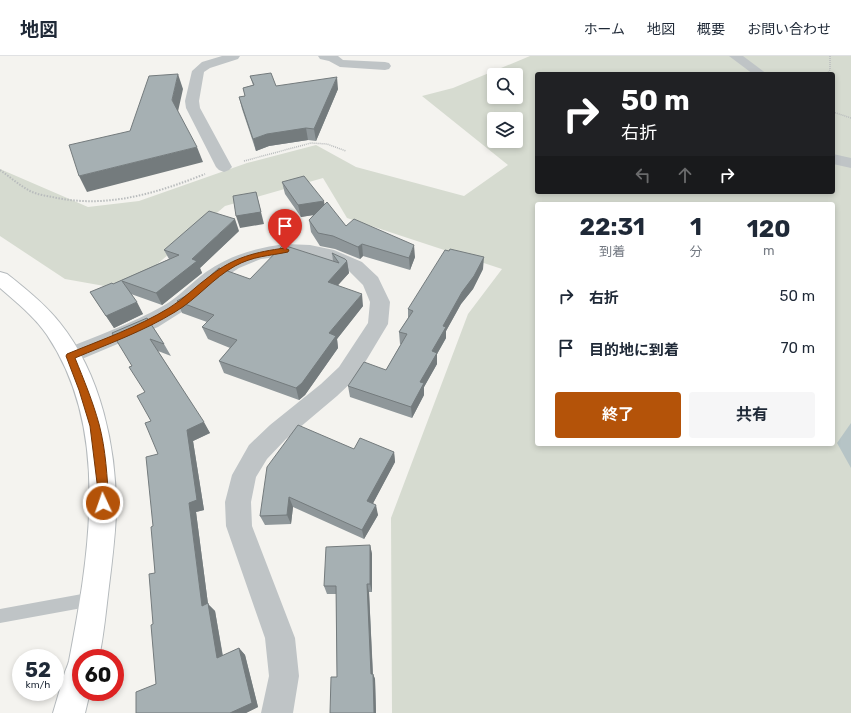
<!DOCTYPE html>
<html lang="ja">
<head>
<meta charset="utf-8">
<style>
	:root { --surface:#fff; --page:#f6f6f7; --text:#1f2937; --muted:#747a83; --line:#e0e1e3; --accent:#b45309 }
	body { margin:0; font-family:Rubik,"Noto Sans JP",sans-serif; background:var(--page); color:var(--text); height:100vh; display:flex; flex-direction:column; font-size:15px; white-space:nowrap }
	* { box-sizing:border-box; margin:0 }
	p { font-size:13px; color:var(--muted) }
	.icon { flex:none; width:22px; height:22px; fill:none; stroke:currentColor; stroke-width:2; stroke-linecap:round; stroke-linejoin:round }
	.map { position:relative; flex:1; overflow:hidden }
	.drawer { position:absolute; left:535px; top:146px; width:300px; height:244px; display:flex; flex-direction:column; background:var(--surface); border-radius:4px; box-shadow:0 2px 6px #0003 }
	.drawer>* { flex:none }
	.top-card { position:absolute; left:535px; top:16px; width:300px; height:122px; border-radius:4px; box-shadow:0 2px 6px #0003; background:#202124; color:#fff; overflow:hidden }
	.fabs { position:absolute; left:487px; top:12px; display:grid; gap:8px }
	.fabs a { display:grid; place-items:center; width:36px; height:36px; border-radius:4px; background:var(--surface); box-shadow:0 2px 6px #0003; font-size:20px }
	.speed { position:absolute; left:12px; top:593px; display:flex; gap:8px; font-size:20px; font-weight:700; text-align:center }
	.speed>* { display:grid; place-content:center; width:52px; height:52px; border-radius:50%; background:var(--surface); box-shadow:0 2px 6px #0003; line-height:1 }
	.speed small { font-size:10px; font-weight:400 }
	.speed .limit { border:6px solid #d22; background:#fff; color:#111 }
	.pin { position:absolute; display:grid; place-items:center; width:34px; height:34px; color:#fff; margin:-41px -17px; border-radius:50% 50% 50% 0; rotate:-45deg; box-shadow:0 0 4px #0007 }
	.pin .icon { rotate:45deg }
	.me { position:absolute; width:44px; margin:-22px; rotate:357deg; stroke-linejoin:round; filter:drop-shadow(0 0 3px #0008) }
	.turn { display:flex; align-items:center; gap:14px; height:84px; padding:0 20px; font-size:18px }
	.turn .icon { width:52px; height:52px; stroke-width:2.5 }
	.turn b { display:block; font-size:28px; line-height:34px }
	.lanes { display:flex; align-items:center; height:38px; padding:0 20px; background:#0003; justify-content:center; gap:20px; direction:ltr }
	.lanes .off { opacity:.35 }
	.eta { display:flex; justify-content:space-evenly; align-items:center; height:68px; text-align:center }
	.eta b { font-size:24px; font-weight:700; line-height:28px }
	.primary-button { display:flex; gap:8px; margin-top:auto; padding:8px 20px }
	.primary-button a { flex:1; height:46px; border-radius:4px; background:var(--accent); color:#fff; font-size:16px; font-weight:700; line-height:46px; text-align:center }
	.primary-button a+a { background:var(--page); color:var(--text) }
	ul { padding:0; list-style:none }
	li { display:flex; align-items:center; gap:12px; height:52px; padding:0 20px }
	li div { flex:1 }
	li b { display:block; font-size:15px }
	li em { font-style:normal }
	header { display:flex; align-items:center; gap:24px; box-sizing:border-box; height:56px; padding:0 20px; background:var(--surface); border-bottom:1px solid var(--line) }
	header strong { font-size:19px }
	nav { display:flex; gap:22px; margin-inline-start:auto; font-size:14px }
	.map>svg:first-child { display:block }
	.green { fill:#d6dbd0; fill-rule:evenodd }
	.water { fill:#b6c4c6 }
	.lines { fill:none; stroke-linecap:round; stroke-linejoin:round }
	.primary-casing { stroke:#b4b9bc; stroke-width:2 }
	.path-far1 { stroke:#b9bcbd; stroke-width:1.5; stroke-dasharray:1 1; stroke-linecap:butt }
	.path { stroke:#b9bcbd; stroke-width:2; stroke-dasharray:1.5 1.5; stroke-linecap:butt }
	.lane { fill:#bfc4c6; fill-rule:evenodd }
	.street { fill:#bfc4c6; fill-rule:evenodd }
	.primary { fill:#fff; fill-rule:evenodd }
	.wall { fill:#8f979a }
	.shaded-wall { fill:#747b7d }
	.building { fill:#a6b0b3; stroke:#747b7d }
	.route { fill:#b45309; stroke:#753606 }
</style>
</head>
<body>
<header>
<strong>地図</strong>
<nav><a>ホーム</a><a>地図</a><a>概要</a><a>お問い合わせ</a></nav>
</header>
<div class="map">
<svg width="851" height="657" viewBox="0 0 851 657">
	<rect width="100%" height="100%" fill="#f4f3ef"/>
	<path class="green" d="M530,0H851V657H392L391,462L468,258L502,213L347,162L323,122L225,150L127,234L65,223L0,180V113L88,151L139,145L247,107L316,89L356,111L464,140L508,109L422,40L453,32ZM770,16L772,18H833V136H537V18H759ZM494,19H516V41H494ZM494,63H516V85H494ZM537,148H833V388H537Z"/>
	<path class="water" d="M851,367V412L837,387Z"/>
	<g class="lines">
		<g class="primary-casing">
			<path id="primary" d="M0,216L7,218C25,232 45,248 60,267C101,318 117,393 116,458C115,482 112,506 109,530C106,554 104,578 99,602H81V636H90L85,657H53C57,643 61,630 65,616C66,613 68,609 69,605C89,500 111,374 47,279C35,261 16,246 0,232Z"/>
		</g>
		<path class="path-far1" d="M827,18L830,14V0
			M833,56L851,62
			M244,105L311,87L327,88L346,95"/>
		<path class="path" d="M0,114C10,121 19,129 30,135C38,139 48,140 57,142C109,152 157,137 205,118"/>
		<path class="lane" d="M93,536L98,538L100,543L98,548L93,550L0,567V553Z"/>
		<path class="street" d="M222,0H240L238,3L210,12L204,16L199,45L200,52L232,111L229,114L224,116L219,114L216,111L186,52L185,45L192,15L202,6Z
			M318,0H338L343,4L385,6L389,7L391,10L389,13L385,14L340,11L329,5L320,3Z
			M729,0H743L767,18H753Z
			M833,98L851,102V112L833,108Z
			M285,188L310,189L334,194L362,206L378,221L390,246L388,268L355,323L337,340L286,383L267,403L256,421L251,446L252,470L295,582L299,620L293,657H261L269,620L265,582L226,470L225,446L232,419L249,389L270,369L321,328L339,311L368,267L370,246L363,229L348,214L329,205L310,201L285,200L261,203L239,212L219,225L196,247L158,271L70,308L63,306L59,300L63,294C96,280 131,268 163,250C179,241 191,227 206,216C230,199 256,192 285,188Z"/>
		<use href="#primary" class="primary"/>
	</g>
	<path class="wall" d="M250,20L276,30L338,33L316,85L308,84L269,90L256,95L242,53L239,41L245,40L243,32L253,29Z
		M282,126L324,148L346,170L415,201L410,214L363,200L360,203L335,193L320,190L311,176L309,164L313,159L301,161L285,138Z
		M239,175L200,212L202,217L162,249L131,238L143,258L114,272L90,236L113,228L169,203L164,194Z
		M332,197L347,205L349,217L338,229L363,250L337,283L338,292L305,339L299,344L224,317L219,305L230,292L208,283L202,271L207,266L182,257L177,245L250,223L333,205Z
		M483,213L473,233L461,248L446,275V282L437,298V308L424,331V339L412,362L350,341L348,330L386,314L401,288H400L399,276L408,262V253Z
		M147,262L164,288L171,300L158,295L210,377L193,385L204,454L196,456L208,548L215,555L223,600L239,592L245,599L258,651L246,657H136L156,628L153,568L155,517L153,470L158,398L145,336L132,310Z
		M354,393L394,396L395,406L373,447L378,459L364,483L293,451L291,468L265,469L260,460Z
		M370,489L372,498V536H369L373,618L375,623L376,657H330L337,621L336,538H327L324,530Z"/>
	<path class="shaded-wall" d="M178,18L183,33L177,60L172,44Z
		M337,21L338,33L316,85L314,73Z
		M306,72L308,84L269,90L256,95L253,83L267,78Z
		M197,91L203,106L87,136L79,120Z
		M256,136L264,168L240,172L236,160Z
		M324,145L326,157L301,161L298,149Z
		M235,163L239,175L200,212L202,217L162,249L156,237Z
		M362,188L363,200L360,203L358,191Z
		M414,189L415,201L410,214L409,202Z
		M484,201L483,213L473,233L461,248L446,275V282L437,298V308L424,331V339L412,362L411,351L420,326L443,270L462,236Z
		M347,205L349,217L330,238L328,226Z
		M362,238L363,250L337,283L338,292L305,339L299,344L296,332L329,277Z
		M137,246L143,258L114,272L106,260Z
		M204,366L210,377L193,385L204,454L196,456L208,548L215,555L224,608L217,602L202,550L189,447L187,374Z
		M394,396L395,406L369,455L367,445Z
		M289,441L293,451L291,468L287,459Z
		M376,449L378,459L364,483L362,474Z
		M370,489L372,498V536L370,528Z
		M367,528L369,536L373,623L371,618Z
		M239,592L245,599L258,651L246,657H230Z
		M373,618L375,623L376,657H374Z"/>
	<path class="building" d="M271,17L276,30L337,21L314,73L306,72L267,78L253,83L239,41L245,40L243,32L254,29L250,20Z
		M178,18L172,44L197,91L79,120L69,89L130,75L149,20Z
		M304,120L324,145L298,149L282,126Z
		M256,136L261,156L236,160L233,140Z
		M327,146L346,170L354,163L414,189L409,202L362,188L358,191L333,180L318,177L309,164Z
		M209,155L235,163L192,203L197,205L156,237L122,225L137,246L106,260L90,236L112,227L113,228L179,199L164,194Z
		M283,189L339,207L332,197L345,203L347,205L328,226L362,238L329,277L336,280L302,327L296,332L219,305L237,284L202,271L214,259L177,245L192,236L219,212L250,223Z
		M450,193L484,201L474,220L462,236L443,270L446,271L432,295L437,297L420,326L424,327L411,351L348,330L364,306L386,314L407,278L399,276L413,255L408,253L445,194L449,195Z
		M147,262L164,288L150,283L204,366L187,374L197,444L189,447L202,550L208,547L217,602L239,592L252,647L230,657H136V636L156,628L151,569L153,568L149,518L155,517L151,471L153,470L146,401L158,398L145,367L151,365L137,340L145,336L129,311L132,310L112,277Z
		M298,369L354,393L360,382L394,396L367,445L376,449L362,474L289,441L287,459L260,460L267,411Z
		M370,489V528H367L371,618H373L374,657H330L331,621H337L336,530H324L326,491Z"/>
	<path class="route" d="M285,192L289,194L288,196C269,200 253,200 235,210C213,222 197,243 175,256C144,275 108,288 75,302C84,324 93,346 99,368C106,394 107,421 109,447L107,451L103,452L100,451L90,370L79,334L66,300L67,298C101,284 138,271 169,252C184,243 196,230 210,220C234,201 256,196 285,192Z"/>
</svg>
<div class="fabs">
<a><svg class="icon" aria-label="search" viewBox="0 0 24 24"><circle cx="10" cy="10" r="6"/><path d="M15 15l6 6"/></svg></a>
<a><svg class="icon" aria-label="layers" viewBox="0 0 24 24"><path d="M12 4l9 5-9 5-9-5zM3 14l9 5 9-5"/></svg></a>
</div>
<div class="speed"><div>52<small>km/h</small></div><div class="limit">60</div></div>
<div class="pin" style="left:285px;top:194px;background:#d93025"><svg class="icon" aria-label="arrive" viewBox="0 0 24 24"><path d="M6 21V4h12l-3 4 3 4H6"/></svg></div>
<svg class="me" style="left:103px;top:447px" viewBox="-20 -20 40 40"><circle r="17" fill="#b45309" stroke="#fff" stroke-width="3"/><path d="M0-11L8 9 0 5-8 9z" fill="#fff"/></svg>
<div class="top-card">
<div class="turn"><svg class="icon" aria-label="right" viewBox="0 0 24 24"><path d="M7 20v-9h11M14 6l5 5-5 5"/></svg><div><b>50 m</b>右折</div></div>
<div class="lanes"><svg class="icon off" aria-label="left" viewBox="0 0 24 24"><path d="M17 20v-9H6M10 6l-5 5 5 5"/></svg><svg class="icon off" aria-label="ahead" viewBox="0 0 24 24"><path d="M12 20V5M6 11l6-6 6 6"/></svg><svg class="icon" aria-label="right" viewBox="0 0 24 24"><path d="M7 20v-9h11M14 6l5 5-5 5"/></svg></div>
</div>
<section class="drawer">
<div class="eta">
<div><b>22:31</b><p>到着</p></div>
<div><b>1</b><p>分</p></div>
<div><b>120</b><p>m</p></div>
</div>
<ul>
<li><svg class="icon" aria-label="right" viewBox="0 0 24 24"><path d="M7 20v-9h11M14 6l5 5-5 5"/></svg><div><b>右折</b></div><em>50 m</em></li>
<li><svg class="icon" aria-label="arrive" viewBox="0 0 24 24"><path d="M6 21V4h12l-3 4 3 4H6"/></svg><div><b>目的地に到着</b></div><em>70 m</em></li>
</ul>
<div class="primary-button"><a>終了</a><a>共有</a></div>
</section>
</div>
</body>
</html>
